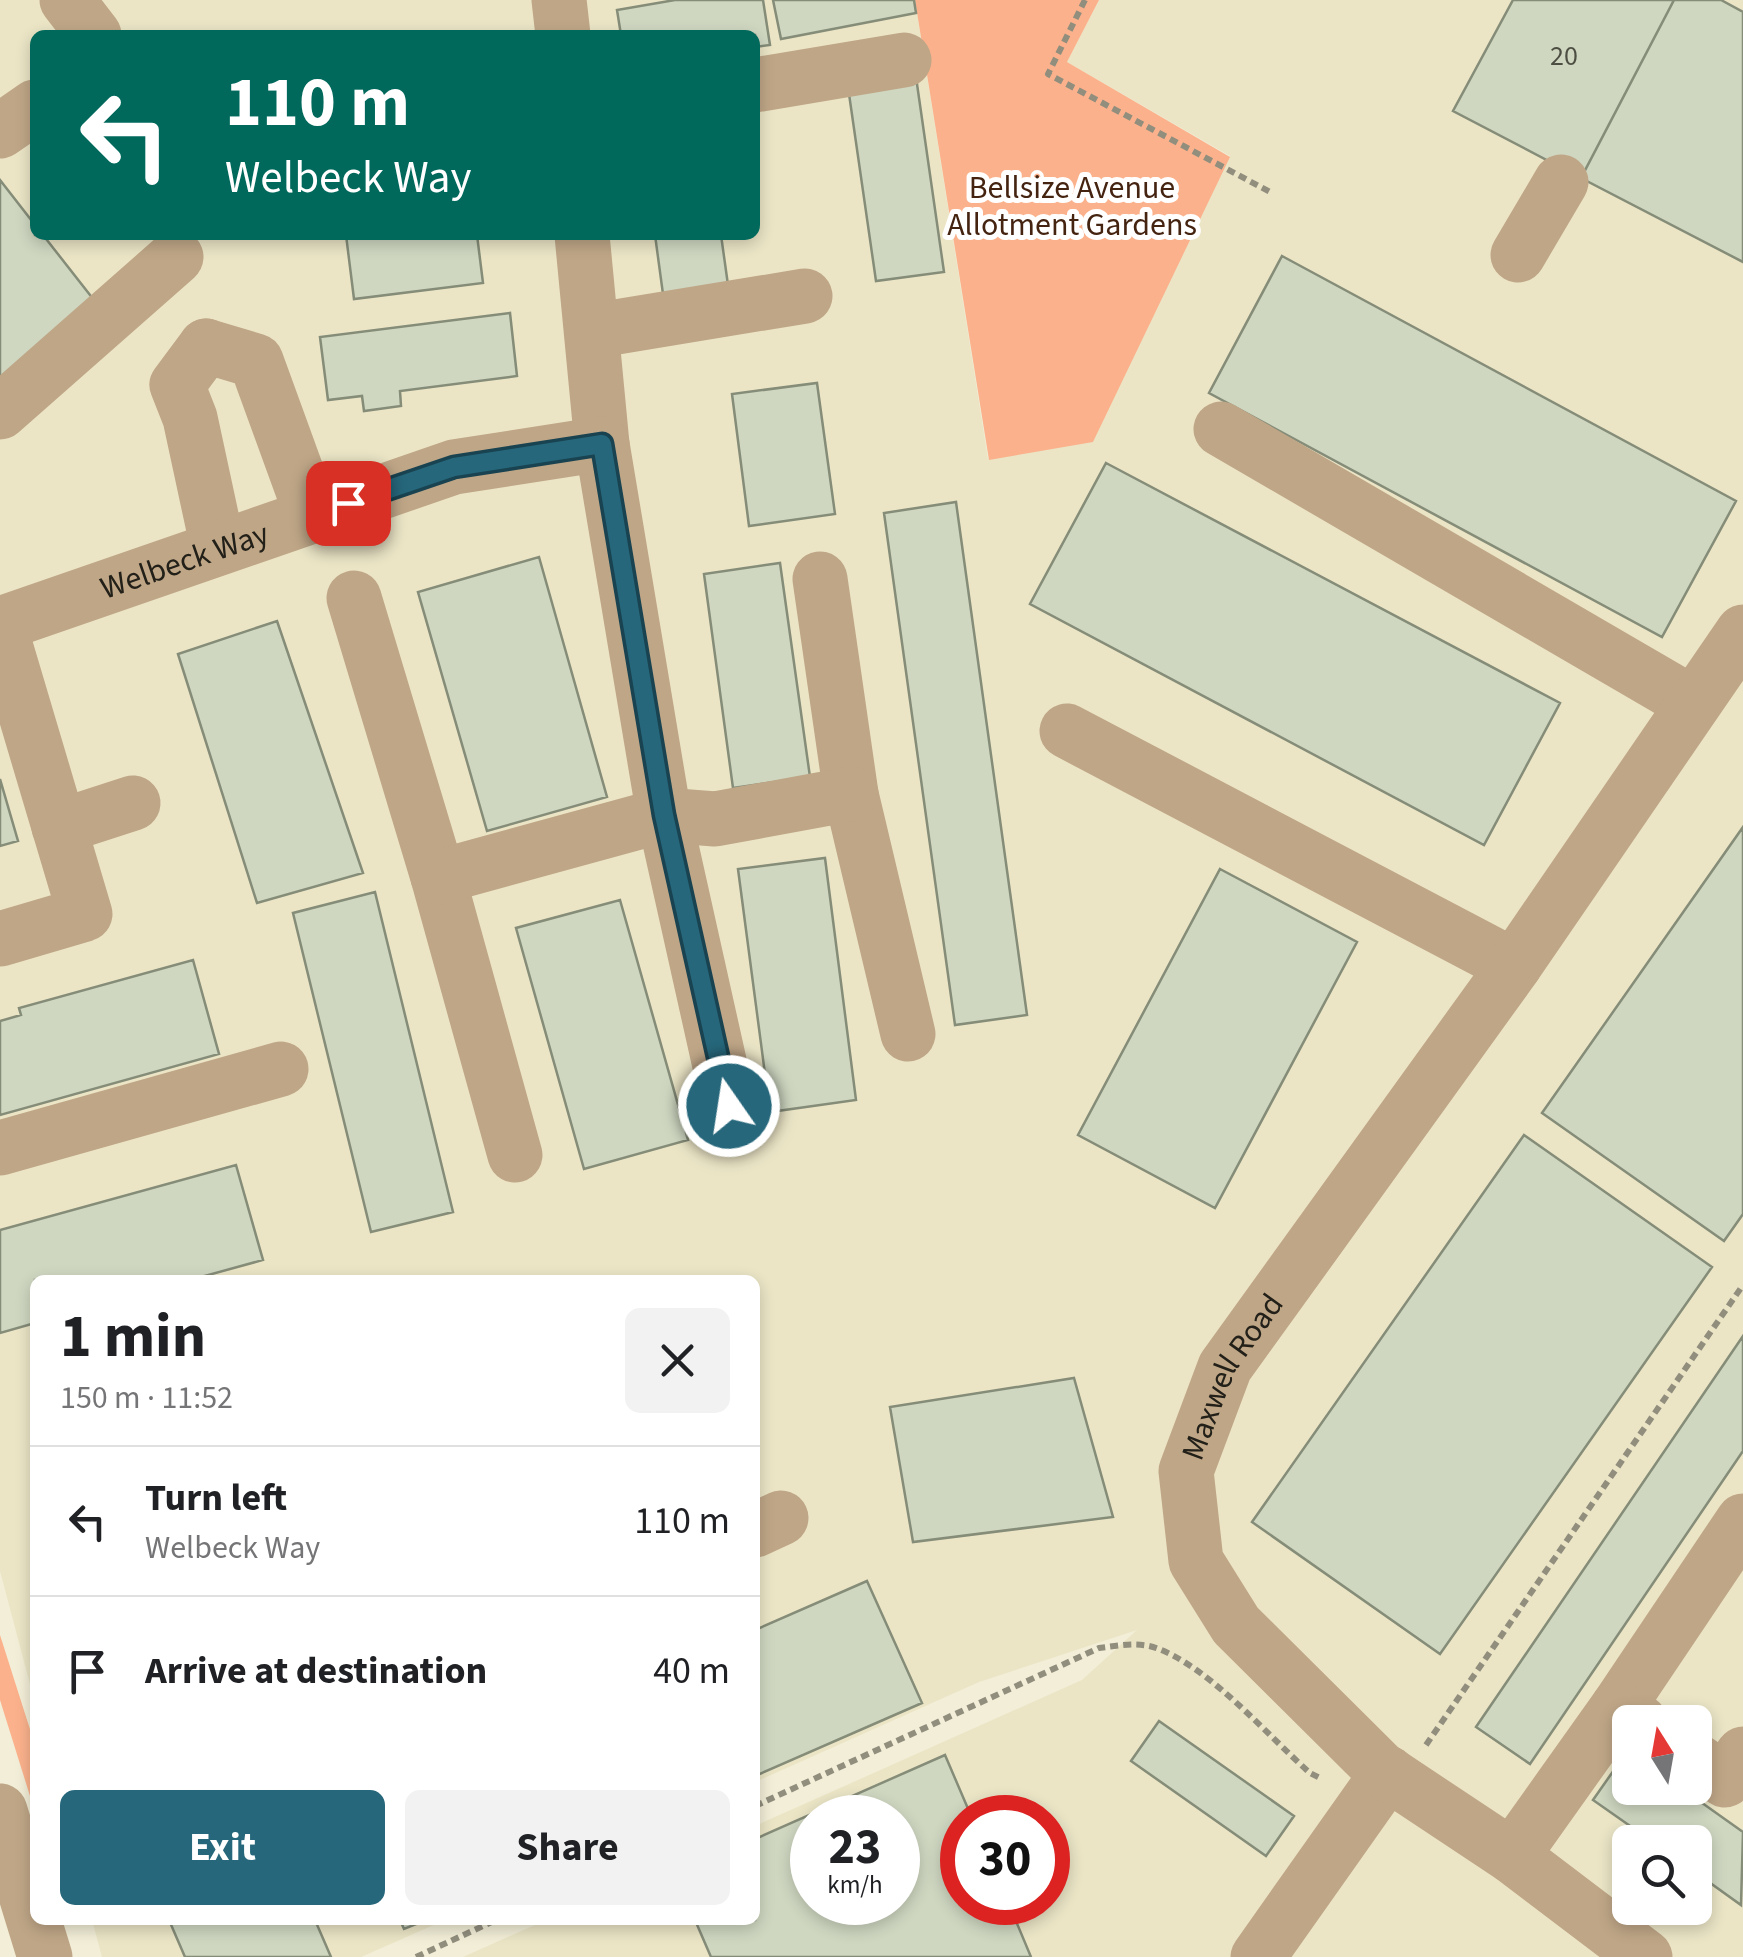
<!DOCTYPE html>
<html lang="en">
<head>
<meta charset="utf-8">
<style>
	:root { --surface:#fff; --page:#f2f2f2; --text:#202124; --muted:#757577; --line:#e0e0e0; --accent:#26677b }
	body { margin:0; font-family:"Source Sans 3",sans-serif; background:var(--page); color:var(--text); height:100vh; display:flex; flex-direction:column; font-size:38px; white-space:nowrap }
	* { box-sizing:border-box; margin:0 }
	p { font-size:32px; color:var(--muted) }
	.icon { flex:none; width:55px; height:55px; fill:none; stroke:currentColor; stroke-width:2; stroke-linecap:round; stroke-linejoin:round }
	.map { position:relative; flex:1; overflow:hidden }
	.drawer { position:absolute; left:30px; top:1275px; width:730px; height:650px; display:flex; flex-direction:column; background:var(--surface); border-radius:15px; box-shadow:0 5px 15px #0003 }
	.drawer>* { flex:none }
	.guide { position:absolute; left:30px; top:30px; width:730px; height:210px; border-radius:15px; box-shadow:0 5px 15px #0003; background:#00695c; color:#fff; overflow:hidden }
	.needle { width:65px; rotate:349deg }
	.tools { position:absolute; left:1612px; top:1705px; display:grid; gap:20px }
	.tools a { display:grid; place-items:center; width:100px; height:100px; border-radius:15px; background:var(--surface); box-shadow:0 5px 15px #0003; font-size:50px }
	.speed { position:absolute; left:790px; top:1795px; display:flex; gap:20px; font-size:50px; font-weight:700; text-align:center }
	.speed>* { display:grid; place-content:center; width:130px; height:130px; border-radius:50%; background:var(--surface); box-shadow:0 5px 15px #0003; line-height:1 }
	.speed small { font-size:25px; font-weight:400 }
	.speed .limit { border:15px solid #d22; background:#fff; color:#111 }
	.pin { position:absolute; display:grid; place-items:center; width:85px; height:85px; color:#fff; margin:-42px; border-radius:20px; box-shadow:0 5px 15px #0006 }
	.me { position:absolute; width:110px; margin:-55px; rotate:347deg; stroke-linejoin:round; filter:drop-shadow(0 0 8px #0008) }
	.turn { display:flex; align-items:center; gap:35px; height:210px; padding:0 30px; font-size:45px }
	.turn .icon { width:130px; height:130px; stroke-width:2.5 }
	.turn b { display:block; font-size:70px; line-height:85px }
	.round { display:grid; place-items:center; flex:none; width:105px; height:105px; border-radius:15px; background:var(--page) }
	.overview { display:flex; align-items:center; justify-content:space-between; height:170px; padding:0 30px }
	h1 { font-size:60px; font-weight:700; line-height:75px }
	.cta { display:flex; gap:20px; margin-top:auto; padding:20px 30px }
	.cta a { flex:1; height:115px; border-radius:15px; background:var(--accent); color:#fff; font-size:40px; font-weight:700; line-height:115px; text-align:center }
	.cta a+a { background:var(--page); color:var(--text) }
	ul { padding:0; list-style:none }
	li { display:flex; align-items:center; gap:30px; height:150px; padding:0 30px; border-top:2px solid var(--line) }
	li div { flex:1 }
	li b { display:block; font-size:38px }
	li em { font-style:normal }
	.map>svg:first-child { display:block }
	.built { fill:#ebe5c6; fill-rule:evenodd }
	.green { fill:#fbb28c }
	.building { fill:#cfd7c1; stroke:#858c78; stroke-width:2.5; fill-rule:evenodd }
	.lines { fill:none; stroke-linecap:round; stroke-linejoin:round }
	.path { stroke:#918e7e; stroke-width:6; stroke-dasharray:8 5; stroke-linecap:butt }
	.minor { stroke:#bfa687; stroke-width:55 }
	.route-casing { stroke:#194350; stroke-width:25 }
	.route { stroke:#26677b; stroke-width:18 }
	.labels { text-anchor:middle; stroke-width:10; stroke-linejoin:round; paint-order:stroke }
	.number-label { font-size:28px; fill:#4d4e42 }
	.park-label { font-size:32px; fill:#442310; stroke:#fff }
	.street-label { font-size:32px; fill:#222018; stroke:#fff }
</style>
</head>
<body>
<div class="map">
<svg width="1743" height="1957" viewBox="0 0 1743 1957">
	<rect width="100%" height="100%" fill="#f2eed7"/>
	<path class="built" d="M0,0H915L988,459L1230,156L1067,62L1099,0H1743V1957H463L546,1920H755V1826L1082,1680L1137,1630L979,1682L755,1782V1280H35V1703L0,1571ZM35,35H755V235H35ZM1630,1722H1695V1788H1630ZM812,1818H898V1902H812ZM962,1818H1048V1902H962ZM1630,1842H1695V1908H1630Z
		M92,1920H445L361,1957H102Z"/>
	<path class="green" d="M915,0H1099L1067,62L1230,157L1093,442L989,460Z
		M0,1635L35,1745V1812L0,1700Z"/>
	<path class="building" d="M675,0H763L770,45L755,47V35H621L617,10Z
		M773,0H914L916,13L781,39Z
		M1513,0H1674L1581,178L1453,111Z
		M1674,0H1721L1743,12V262L1581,178Z
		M915,70L944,272L876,281L847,80Z
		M0,180L35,225V235H43L101,309L0,389Z
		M346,235H477L483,283L354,299Z
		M655,235H721L728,285L663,294Z
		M1282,256L1736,501L1662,637L1209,393Z
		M510,313L517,376L400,391L401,406L364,411L362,396L328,400L320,337Z
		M817,383L835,514L749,526L732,394Z
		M1106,463L1560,703L1484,845L1030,604Z
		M956,502L1027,1015L955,1025L884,513Z
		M539,557L607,797L487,831L418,592Z
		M780,563L810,777L733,788L704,574Z
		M277,621L363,873L257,903L178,654Z
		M0,779L18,841L0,846Z
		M1743,827V1214L1724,1241L1542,1113Z
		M825,858L856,1100L770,1112L738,869Z
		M1220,869L1357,942L1215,1208L1078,1135Z
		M375,892L453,1212L371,1232L293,913Z
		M620,900L688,1140L584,1169L516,928Z
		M193,960L219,1054L0,1115V1021L21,1015L19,1008Z
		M1524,1135L1712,1267L1440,1654L1252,1522Z
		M236,1165L263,1260L190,1280H35V1323L0,1333V1230Z
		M1743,1336V1451L1530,1764L1476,1727Z
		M1074,1378L1113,1517L913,1542L890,1407Z
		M867,1581L922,1703L755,1776V1630Z
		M1159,1721L1294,1816L1266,1856L1131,1761Z
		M1628,1750L1630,1788H1681L1743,1832L1741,1905L1695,1872V1842H1653L1593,1800Z
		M945,1755L972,1818H962V1902H1008L1031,1957H711L695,1920H755V1839ZM812,1818H898V1902H812Z
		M169,1920H315L331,1957H185Z
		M400,1920H426L404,1929Z"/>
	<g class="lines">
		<path class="path" d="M1085,0L1048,74L1272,193
			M1426,1745L1743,1285
			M755,1806L1099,1648C1116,1646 1136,1642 1153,1647C1207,1664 1267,1735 1310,1773L1322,1779
			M416,1957L496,1920"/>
		<g class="minor">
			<path d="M67,0L94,35"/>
			<path d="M559,0L563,35"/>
			<path d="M755,85L904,60"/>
			<path d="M0,131L35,107"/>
			<path d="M582,235L602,444L664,815L729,1106"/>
			<path d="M1518,255L1561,182"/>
			<path d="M592,331L805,296"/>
			<path d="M206,346L177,385L190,418L218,548"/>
			<path d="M206,346L256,361L312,515"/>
			<path d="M0,412L176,257"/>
			<path d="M1221,429L1692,703"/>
			<path d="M820,579L851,794L908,1034"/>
			<path d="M354,598L438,877L515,1155"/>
			<path id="s1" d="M0,624L454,467L602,444"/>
			<path d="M0,628L85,914L0,939"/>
			<path d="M1067,731L1514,966"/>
			<path d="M59,827L133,803"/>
			<path d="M438,877L664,815L715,819L851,794"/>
			<path d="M0,1148L281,1069"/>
			<path d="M755,1530L781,1518"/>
			<path d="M1640,1722L1618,1707L1743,1521"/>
			<path d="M1695,1760L1725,1780L1743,1754"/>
			<path d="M0,1811L45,1957"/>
			<path d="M1512,1856L1618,1707"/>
			<path d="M1258,1957L1388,1773"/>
			<path id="s2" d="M1645,1957L1512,1856L1381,1769L1236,1625L1196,1561L1186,1471L1225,1367L1514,966L1743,632"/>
		</g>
	</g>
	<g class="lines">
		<g class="route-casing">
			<path id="route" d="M348,503L454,467L602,444L664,815L729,1106"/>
		</g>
		<use href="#route" class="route"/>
	</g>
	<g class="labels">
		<g class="number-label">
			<text x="1564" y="65">20</text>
		</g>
		<g class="park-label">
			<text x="1072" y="198">Bellsize Avenue<tspan x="1072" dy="37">Allotment Gardens</tspan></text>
		</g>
		<g class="street-label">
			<text dy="11" stroke="none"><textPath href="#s1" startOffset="195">Welbeck Way</textPath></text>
			<text dy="11" stroke="none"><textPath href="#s2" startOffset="800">Maxwell Road</textPath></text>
		</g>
	</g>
</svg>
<div class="tools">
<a><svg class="needle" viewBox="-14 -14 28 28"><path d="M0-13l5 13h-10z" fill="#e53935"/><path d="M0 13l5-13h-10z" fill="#757577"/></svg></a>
<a><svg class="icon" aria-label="search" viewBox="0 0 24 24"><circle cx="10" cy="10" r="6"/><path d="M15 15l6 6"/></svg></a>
</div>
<div class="speed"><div>23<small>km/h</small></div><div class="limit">30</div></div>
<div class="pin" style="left:348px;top:503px;background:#d93025"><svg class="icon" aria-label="arrive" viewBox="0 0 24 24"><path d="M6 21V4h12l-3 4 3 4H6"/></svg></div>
<svg class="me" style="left:729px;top:1106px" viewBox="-20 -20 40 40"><circle r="17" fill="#26677b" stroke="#fff" stroke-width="3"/><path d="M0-11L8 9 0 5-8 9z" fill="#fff"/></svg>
<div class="guide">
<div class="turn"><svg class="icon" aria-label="left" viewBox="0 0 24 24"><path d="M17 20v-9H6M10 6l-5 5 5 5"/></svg><div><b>110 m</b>Welbeck Way</div></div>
</div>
<section class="drawer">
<div class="overview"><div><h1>1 min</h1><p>150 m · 11:52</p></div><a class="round"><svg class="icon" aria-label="close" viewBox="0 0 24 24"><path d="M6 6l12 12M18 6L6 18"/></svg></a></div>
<ul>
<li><svg class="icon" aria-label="left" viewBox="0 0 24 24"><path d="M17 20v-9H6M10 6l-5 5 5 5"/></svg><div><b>Turn left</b><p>Welbeck Way</p></div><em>110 m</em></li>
<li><svg class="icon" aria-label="arrive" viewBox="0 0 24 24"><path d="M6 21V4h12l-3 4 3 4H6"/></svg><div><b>Arrive at destination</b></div><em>40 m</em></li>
</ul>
<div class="cta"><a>Exit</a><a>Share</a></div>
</section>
</div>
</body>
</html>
